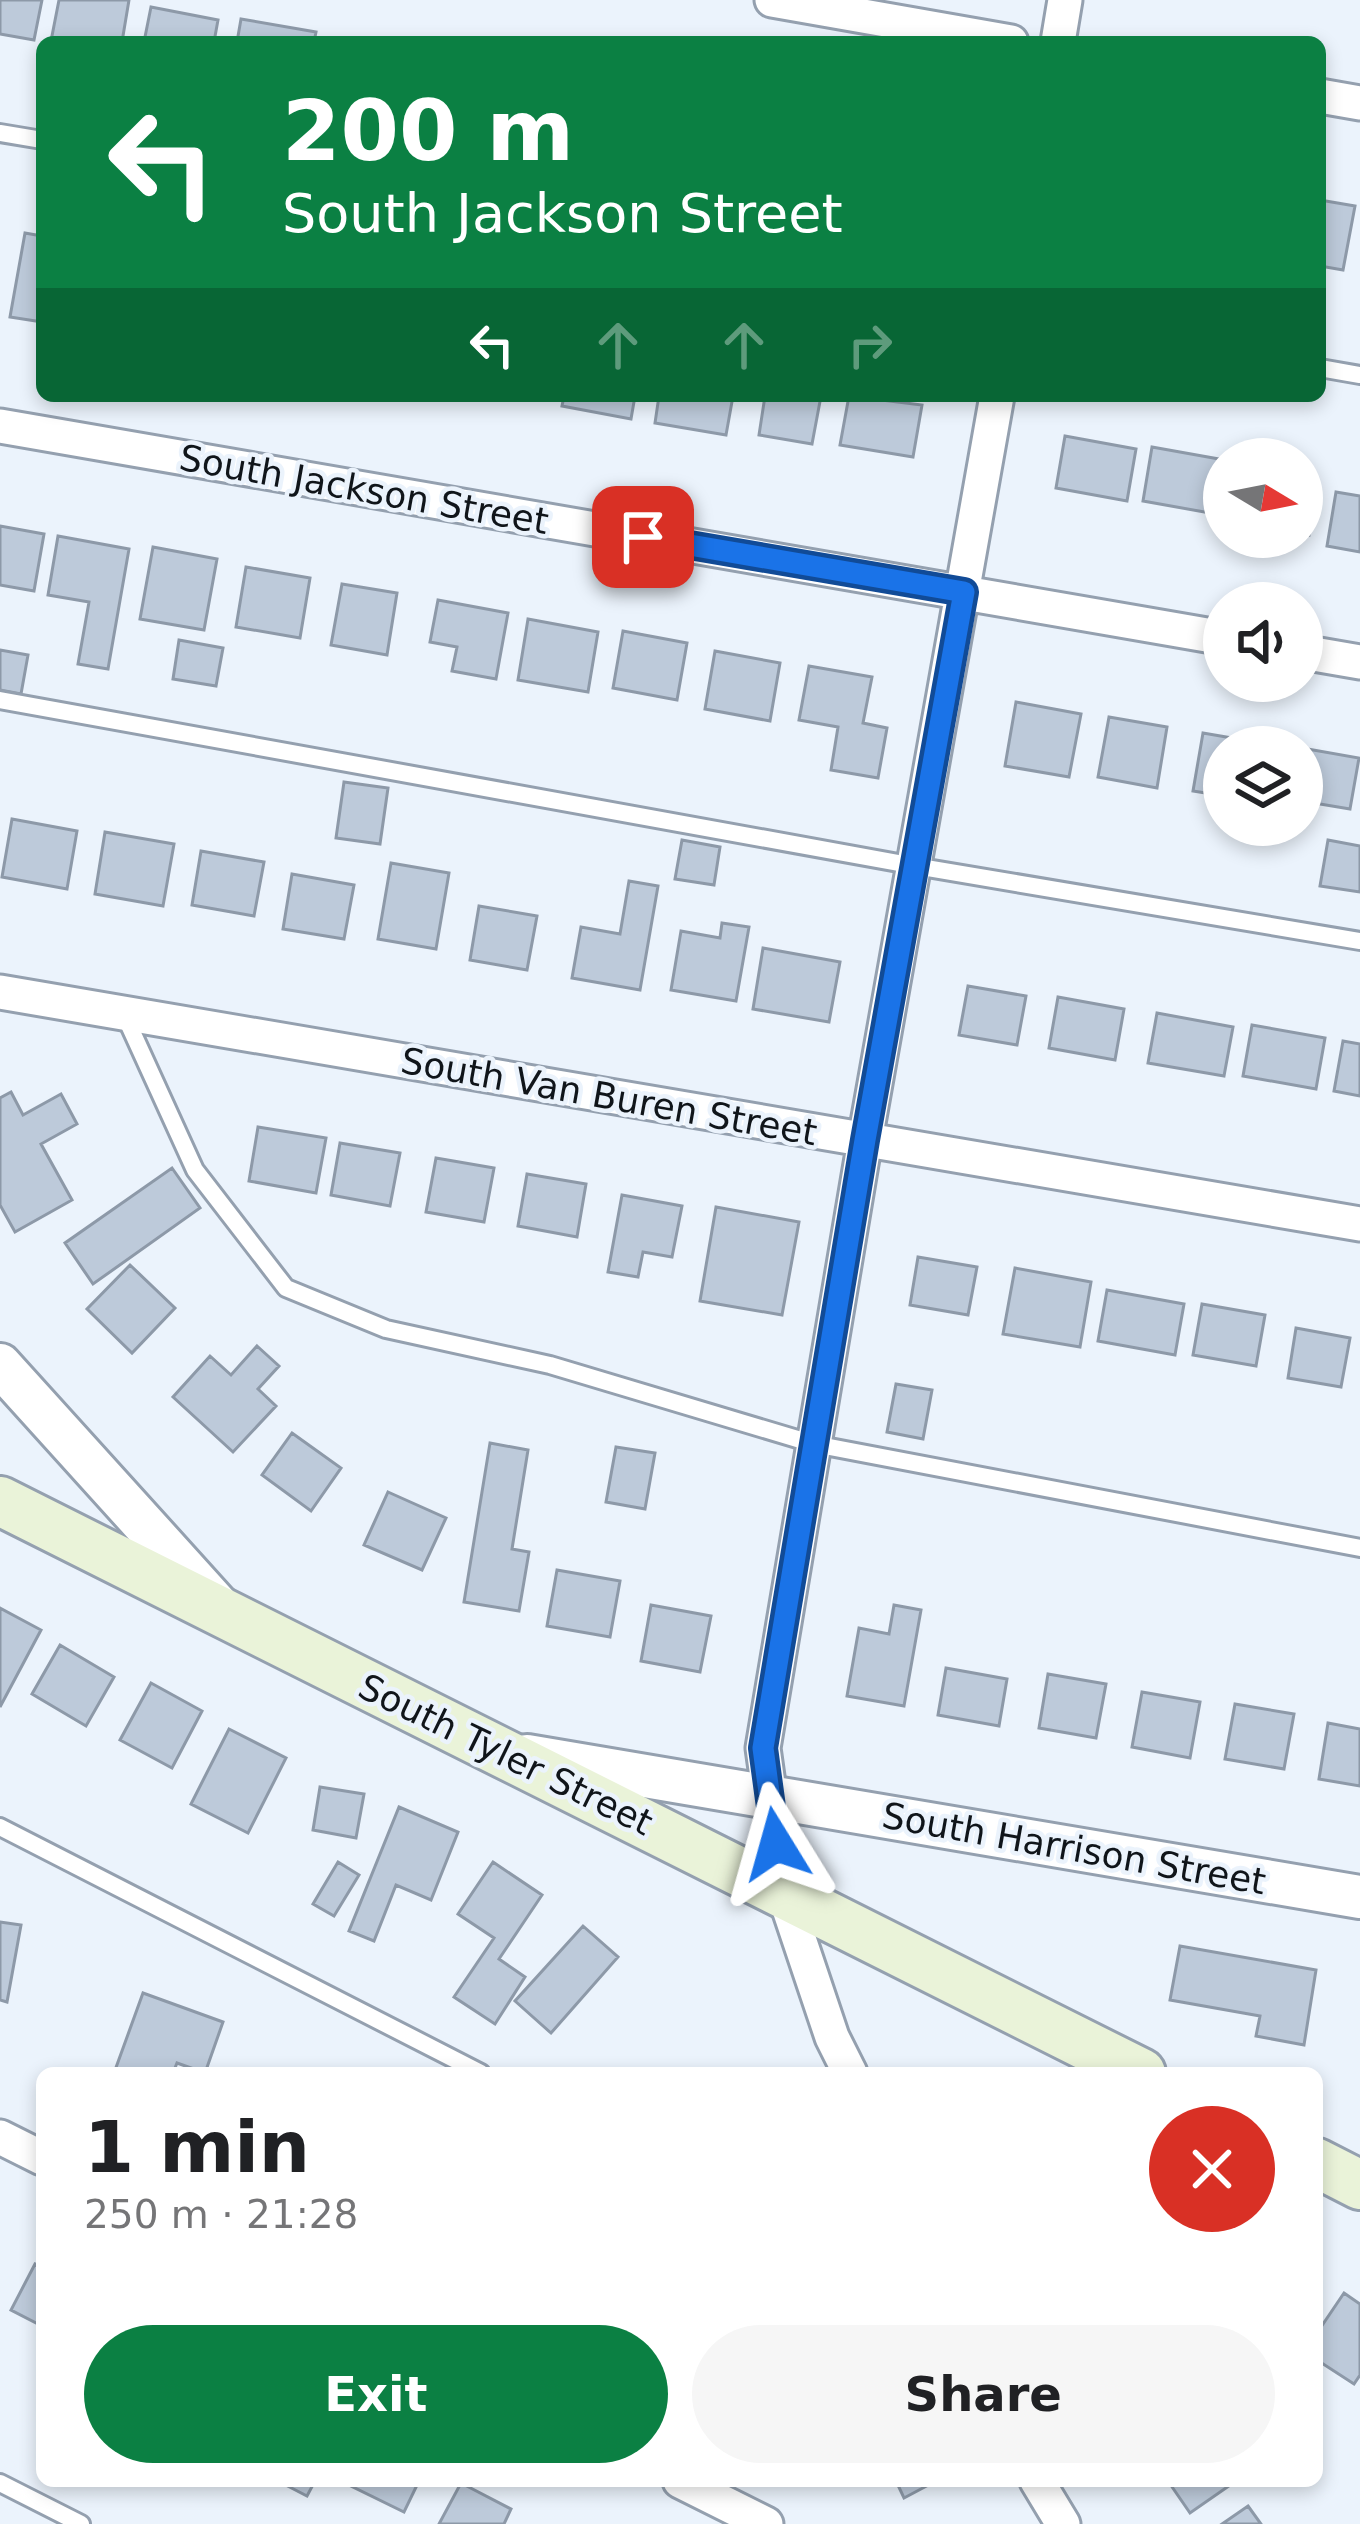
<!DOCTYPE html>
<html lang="en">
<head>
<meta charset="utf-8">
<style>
	:root { --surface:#fff; --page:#f6f6f6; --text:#202124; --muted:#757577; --accent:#0b8043 }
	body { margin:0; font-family:"DejaVu Sans",sans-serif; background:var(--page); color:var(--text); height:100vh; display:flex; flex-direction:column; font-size:45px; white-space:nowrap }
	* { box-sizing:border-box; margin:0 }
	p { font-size:39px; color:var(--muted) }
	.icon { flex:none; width:66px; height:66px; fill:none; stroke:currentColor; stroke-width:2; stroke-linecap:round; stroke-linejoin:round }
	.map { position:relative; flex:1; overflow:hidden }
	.side { position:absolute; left:36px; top:2067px; width:1287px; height:420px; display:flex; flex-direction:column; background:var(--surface); border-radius:18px; box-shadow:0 6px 18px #0003 }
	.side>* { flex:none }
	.hud { position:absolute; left:36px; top:36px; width:1290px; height:366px; border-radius:18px; box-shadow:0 6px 18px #0003; background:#0b8043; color:#fff; overflow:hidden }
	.needle { width:78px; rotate:100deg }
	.controls { position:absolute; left:1203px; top:438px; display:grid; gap:24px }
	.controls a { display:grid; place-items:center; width:120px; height:120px; border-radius:50%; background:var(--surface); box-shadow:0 6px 18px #0003; font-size:60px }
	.pin { position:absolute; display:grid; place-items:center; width:102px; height:102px; color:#fff; margin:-51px; border-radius:24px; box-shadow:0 6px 18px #0006 }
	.me { position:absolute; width:132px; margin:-66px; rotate:352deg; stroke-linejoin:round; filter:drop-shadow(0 0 9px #0008) }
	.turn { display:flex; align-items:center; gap:42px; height:252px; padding:0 48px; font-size:54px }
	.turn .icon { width:156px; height:156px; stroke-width:2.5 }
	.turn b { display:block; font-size:84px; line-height:102px }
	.lanes { display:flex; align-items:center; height:114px; padding:0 48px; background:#0003; justify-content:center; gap:60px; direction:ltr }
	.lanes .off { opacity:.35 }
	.round { display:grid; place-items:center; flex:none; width:126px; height:126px; border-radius:63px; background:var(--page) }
	.overview { display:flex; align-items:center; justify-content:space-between; height:204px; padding:0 48px }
	h1 { font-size:72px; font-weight:700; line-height:90px }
	.button { display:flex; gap:24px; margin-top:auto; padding:24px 48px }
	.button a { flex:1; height:138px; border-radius:72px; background:var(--accent); color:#fff; font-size:48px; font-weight:700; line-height:138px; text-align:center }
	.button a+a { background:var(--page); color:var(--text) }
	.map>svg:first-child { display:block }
	.building { fill:#bdcada; stroke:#8d99a8; stroke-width:3 }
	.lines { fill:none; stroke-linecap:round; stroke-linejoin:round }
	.service-casing { stroke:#94a0af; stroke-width:22 }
	.minor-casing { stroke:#94a0af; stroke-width:39 }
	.tertiary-casing { stroke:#94a0af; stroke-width:48 }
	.secondary-casing { stroke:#94a0af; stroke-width:54 }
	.service { stroke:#fff; stroke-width:16 }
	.minor { stroke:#fff; stroke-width:33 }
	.tertiary { stroke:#fff; stroke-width:42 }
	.secondary { stroke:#eaf3d9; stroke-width:48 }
	.route-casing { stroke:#114b97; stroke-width:30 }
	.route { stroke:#1a73e8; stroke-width:21 }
	.labels { text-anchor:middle; stroke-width:9; stroke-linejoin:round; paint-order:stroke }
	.street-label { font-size:36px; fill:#10151a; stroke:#ebf3fc }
</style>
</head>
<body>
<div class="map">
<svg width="1360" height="2524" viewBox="0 0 1360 2524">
	<rect width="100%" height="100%" fill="#ebf3fc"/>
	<path class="building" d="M0,0H42L34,40L0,34Z
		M59,0H129L122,42L51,41Z
		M151,7L218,20L214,42H144Z
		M241,19L316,32L314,42H237Z
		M1320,200L1355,206L1343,270L1320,266Z
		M25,233L42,236V322L10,317Z
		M564,396H635L631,419L562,406Z
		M659,396H733L726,435L655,423Z
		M765,396H821L812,444L759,435Z
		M849,396L922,405L913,457L840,445Z
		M1065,436L1136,449L1127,501L1056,488Z
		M1152,447L1219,459L1210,513L1143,501Z
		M1302,478L1318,481L1309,535L1302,533Z
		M1336,492L1360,496V552L1327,546Z
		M0,526L44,534L34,591L0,585Z
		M58,536L129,549L108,669L78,664L89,602L48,595Z
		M153,547L217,559L204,630L140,619Z
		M246,567L310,578L300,638L236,627Z
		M342,584L397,593L387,655L331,645Z
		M438,600L508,613L496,679L452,671L457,647L430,642Z
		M528,619L598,632L588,692L518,680Z
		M623,631L687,643L677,700L613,688Z
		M179,640L223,648L216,686L173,679Z
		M0,650L28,655L21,694L0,690Z
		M715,651L780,663L770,721L705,709Z
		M809,666L872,677L863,723L887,728L878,778L831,770L838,727L799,720Z
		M1016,702L1081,714L1069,777L1005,766Z
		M1109,717L1167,727L1157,788L1098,777Z
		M1203,733L1267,744V747H1224V796L1193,791Z
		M1302,748L1359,758L1350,809L1302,801Z
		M344,782L388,788L380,844L336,838Z
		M12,819L77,831L67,889L2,877Z
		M105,832L174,844L163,906L95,894Z
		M682,840L720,847L714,885L675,879Z
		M1328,840L1360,846V892L1320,886Z
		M201,851L264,862L254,916L192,905Z
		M391,863L449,873L436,949L378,939Z
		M292,874L354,885L344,939L283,929Z
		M629,881L658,886L640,990L572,978L581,927L620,934Z
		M479,906L537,916L527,970L470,960Z
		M722,923L749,927L736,1001L671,990L681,931L720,938Z
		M763,948L840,962L829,1022L753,1009Z
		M968,986L1026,996L1017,1045L959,1035Z
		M1058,997L1124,1009L1115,1060L1049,1048Z
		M1157,1013L1233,1027L1224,1076L1148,1063Z
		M1252,1025L1325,1038L1316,1089L1243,1076Z
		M1343,1041L1360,1044V1096L1334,1091Z
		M11,1092L23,1115L61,1094L77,1124L41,1144L72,1200L15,1232L0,1205V1098Z
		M258,1127L326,1138L316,1193L249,1181Z
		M340,1143L400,1153L390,1206L331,1195Z
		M436,1158L494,1168L484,1222L426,1212Z
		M172,1168L200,1208L93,1284L65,1243Z
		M527,1174L586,1184L577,1237L518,1226Z
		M622,1195L682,1206L672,1257L643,1252L638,1277L608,1272Z
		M716,1207L799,1222L782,1315L700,1301Z
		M918,1257L977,1267L968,1315L910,1305Z
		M130,1265L175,1308L132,1353L87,1309Z
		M1015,1268L1091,1282L1080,1347L1003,1334Z
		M1107,1290L1184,1304L1175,1355L1098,1341Z
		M1202,1304L1265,1315L1256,1366L1193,1355Z
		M1296,1328L1350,1338L1341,1387L1288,1378Z
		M257,1346L279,1366L258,1389L276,1406L233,1452L173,1397L210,1356L231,1375Z
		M896,1384L932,1390L923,1439L887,1432Z
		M292,1433L341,1468L311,1511L262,1475Z
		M490,1443L528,1450L512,1549L529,1552L519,1611L464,1602Z
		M616,1447L655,1453L645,1509L606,1502Z
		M388,1492L446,1518L422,1570L364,1545Z
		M557,1570L620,1581L610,1637L547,1626Z
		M651,1605L711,1616L700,1672L641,1661Z
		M894,1605L921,1610L904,1706L847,1696L859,1628L889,1634Z
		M0,1608L41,1630L0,1707Z
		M60,1645L114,1677L86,1726L32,1694Z
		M946,1668L1007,1679L999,1726L938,1715Z
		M1048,1674L1106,1684L1096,1738L1039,1728Z
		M151,1683L202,1711L172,1768L120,1740Z
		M1142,1692L1200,1702L1190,1758L1132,1747Z
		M1235,1704L1294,1714L1284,1769L1225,1759Z
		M1328,1723L1360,1729V1786L1319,1779Z
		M229,1729L286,1758L248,1833L191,1804Z
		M320,1787L364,1794L356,1838L313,1830Z
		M399,1807L458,1832L431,1900L396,1885L374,1941L349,1931Z
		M338,1862L359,1875L334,1916L313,1904Z
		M493,1862L542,1895L499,1959L525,1977L495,2024L454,1997L494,1938L458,1914Z
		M0,1922L21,1925L7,2002L0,2000Z
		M583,1926L618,1957L551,2033L515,2001Z
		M1180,1946L1316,1970L1304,2045L1256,2036L1260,2016L1170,2000Z
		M143,1993L223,2022L205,2073L177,2063L173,2073H114Z
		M35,2264L42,2267V2326L11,2310Z
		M1344,2293L1360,2304V2375L1354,2384L1317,2360V2333Z
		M278,2481H315L307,2496Z
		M351,2481H419L404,2512L349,2485Z
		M896,2481H936L904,2498Z
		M1168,2481H1236L1190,2513Z
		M461,2483L511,2509L504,2524H439Z
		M1248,2506L1261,2524H1222Z"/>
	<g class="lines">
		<g class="service-casing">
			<path id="service" d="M0,133L42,140
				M1320,368L1360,375
				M0,700L915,866L1360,941
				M124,1014L195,1170L286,1288L386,1329L550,1365L814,1444L1360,1548
				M0,1827L481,2073
				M0,2483L81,2524"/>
		</g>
		<g class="minor-casing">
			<path id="minor" d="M772,0L1011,42
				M1058,42L1065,0
				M1320,96L1360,103
				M0,426L1224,638
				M1302,652L1360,662
				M0,992L1360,1224
				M850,2073L832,2037L783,1891L763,1748L865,1140L997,396
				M0,2137L42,2158
				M680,2481L766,2524
				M1037,2481L1063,2524"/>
		</g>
		<g class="tertiary-casing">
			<path id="tertiary" d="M0,1365L217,1605
				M527,1756L1360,1897"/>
		</g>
		<g class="secondary-casing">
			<path id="secondary" d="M0,1501L1141,2073
				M1317,2163L1360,2185"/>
		</g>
		<use href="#service" class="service"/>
		<use href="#minor" class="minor"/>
		<use href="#tertiary" class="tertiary"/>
		<use href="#secondary" class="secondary"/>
	</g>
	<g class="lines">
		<g class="route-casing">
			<path id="route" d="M643,537L964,592L865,1140L763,1748L776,1844"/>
		</g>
		<use href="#route" class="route"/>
	</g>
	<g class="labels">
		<g class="street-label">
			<text transform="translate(364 489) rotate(10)" y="13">South Jackson Street</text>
			<text transform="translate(609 1096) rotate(10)" y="13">South Van Buren Street</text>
			<text transform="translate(506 1754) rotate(26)" y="13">South Tyler Street</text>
			<text transform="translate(1074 1848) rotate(10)" y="13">South Harrison Street</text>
		</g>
	</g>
</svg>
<div class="controls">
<a><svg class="needle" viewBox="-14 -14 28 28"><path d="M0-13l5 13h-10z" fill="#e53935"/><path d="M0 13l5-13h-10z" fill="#757577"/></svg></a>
<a><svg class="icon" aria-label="sound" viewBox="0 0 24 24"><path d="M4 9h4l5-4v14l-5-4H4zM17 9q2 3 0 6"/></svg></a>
<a><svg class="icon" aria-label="layers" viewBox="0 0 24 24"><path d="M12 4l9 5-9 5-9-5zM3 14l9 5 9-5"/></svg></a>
</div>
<div class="pin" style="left:643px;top:537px;background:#d93025"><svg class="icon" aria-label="arrive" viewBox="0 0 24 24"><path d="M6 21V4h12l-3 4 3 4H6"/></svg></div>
<svg class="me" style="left:776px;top:1844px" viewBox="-20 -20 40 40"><path d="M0-17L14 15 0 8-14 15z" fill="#1a73e8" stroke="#fff" stroke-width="4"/></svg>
<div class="hud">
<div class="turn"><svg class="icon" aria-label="left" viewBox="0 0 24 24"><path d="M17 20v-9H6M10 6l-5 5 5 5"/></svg><div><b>200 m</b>South Jackson Street</div></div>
<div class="lanes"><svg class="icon" aria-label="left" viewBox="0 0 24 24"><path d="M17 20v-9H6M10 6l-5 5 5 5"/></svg><svg class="icon off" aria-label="ahead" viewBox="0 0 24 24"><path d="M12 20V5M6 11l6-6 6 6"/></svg><svg class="icon off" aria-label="ahead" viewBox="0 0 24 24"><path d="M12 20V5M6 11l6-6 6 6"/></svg><svg class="icon off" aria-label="right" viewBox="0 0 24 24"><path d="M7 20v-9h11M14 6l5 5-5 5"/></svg></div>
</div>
<section class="side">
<div class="overview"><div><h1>1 min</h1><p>250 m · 21:28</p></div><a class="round" style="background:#d93025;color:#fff"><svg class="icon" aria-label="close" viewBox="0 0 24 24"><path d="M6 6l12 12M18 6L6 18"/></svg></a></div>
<div class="button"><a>Exit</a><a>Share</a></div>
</section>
</div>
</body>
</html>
